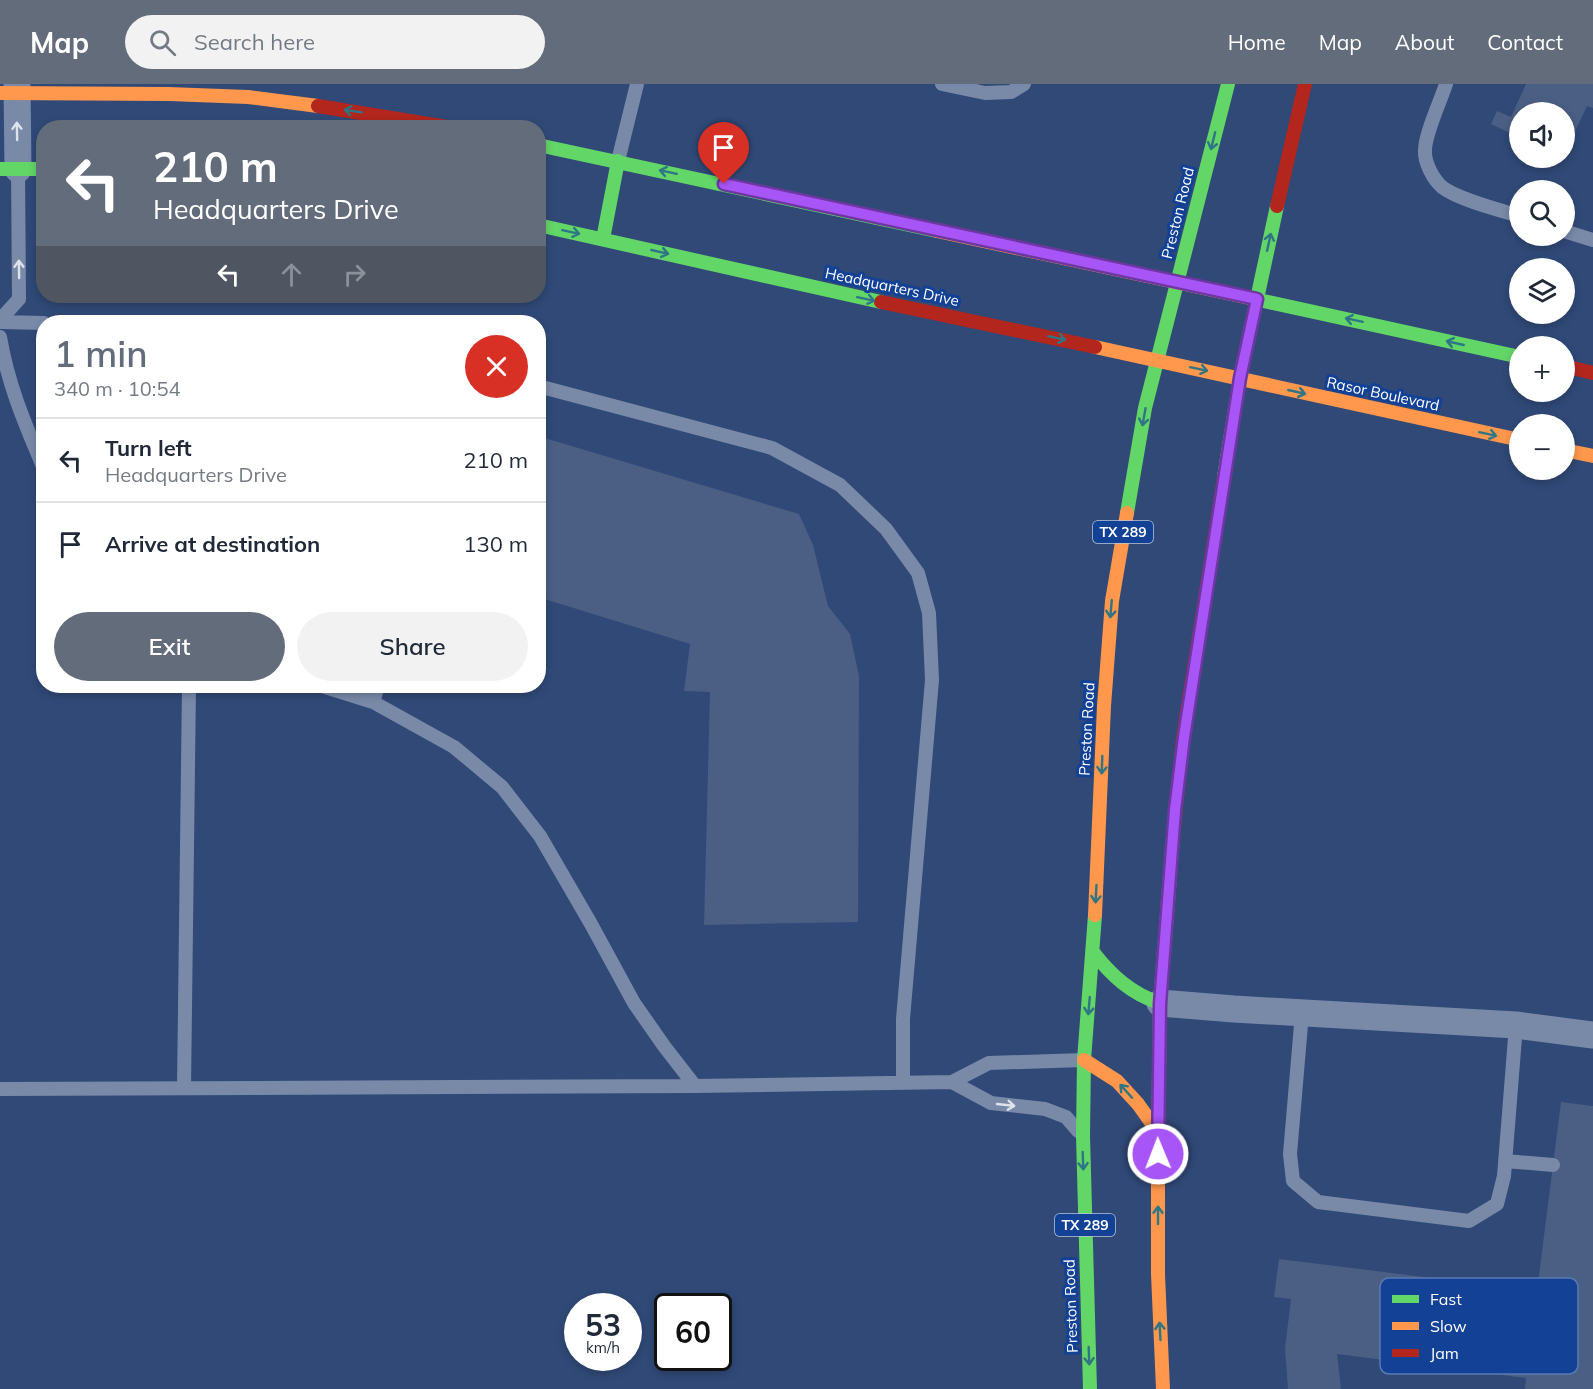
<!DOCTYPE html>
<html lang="en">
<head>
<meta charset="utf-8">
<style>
	:root { --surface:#fff; --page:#f2f2f3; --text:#1f2937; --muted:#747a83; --line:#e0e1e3; --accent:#636c7b }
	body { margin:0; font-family:Mulish,sans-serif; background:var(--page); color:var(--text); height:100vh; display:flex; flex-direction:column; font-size:22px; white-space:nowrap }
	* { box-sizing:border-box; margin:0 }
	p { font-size:20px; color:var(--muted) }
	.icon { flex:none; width:33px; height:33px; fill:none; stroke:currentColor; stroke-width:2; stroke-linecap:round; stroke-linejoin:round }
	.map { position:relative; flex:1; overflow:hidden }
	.panel { position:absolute; left:36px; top:231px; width:510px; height:378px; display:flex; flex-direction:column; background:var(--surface); border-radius:24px; box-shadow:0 3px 9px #0003 }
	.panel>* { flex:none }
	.banner { position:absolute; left:36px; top:36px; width:510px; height:183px; border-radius:24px; box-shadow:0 3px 9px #0003; background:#636c7b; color:#fff; overflow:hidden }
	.tools { position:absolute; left:1509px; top:18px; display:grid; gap:12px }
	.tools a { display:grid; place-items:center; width:66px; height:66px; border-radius:50%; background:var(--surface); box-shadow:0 3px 9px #0003; font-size:30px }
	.speed { position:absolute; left:564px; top:1209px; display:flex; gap:12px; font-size:30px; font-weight:700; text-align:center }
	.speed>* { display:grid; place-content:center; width:78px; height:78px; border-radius:50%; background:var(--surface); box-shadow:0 3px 9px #0003; line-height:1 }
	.speed small { font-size:15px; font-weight:400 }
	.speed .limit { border:3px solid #111; border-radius:9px; background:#fff; color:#111 }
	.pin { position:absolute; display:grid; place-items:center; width:51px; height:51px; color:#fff; margin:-62px -26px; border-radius:50% 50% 50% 0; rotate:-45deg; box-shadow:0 0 6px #0007 }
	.pin .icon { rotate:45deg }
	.me { position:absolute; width:66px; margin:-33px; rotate:359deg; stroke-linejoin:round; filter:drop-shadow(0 0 4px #0008) }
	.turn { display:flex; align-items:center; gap:21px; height:126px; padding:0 18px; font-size:27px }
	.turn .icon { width:78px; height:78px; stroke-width:2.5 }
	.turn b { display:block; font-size:42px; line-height:51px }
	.lanes { display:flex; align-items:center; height:57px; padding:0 18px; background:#0003; justify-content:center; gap:30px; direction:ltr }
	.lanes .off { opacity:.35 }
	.round { display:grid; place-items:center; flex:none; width:63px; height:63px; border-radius:32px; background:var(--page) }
	.overview { display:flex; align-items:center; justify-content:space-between; height:102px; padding:0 18px }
	h1 { font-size:36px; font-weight:600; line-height:45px; color:var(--accent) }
	.action { display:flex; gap:12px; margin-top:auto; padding:12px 18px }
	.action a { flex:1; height:69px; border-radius:36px; background:var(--accent); color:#fff; font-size:24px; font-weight:600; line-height:69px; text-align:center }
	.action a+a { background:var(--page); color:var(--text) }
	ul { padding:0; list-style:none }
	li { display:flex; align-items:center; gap:18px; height:84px; padding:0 18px; border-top:2px solid var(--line) }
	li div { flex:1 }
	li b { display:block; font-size:22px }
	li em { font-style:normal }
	header { display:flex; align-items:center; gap:36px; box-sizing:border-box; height:84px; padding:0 30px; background:var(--accent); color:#fff }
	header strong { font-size:28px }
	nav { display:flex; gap:33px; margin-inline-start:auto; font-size:21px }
	.search { width:420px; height:54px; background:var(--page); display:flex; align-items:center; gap:15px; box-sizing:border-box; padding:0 21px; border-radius:33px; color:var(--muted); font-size:22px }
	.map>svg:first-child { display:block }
	.building { fill:#4b5f84 }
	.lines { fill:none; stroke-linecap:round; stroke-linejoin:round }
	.lane { stroke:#798aa9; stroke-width:14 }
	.street { stroke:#798aa9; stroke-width:27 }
	.fast { stroke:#63d668; stroke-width:14 }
	.slow { stroke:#ff974d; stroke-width:14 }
	.jam { stroke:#b3261e; stroke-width:14 }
	.oneway { stroke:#2e7585 }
	.oneway2 { stroke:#dee2ea }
	.route-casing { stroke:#6d37a1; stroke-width:15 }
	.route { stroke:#a855f7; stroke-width:10 }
	.labels { text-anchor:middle; stroke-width:6; stroke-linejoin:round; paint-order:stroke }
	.shield { fill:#124195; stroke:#b8c6df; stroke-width:1.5 }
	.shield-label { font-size:14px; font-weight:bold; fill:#fff }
	.street-label { font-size:15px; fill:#fff; stroke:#124195 }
	.key { fill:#124195; stroke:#597ab5; stroke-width:1.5 }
	.key-label { font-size:16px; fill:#fff }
</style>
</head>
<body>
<header>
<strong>Map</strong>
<div class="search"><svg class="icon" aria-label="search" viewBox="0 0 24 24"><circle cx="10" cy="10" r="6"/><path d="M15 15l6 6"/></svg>Search here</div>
<nav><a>Home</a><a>Map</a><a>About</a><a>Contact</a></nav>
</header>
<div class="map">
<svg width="1593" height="1305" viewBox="0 0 1593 1305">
	<rect width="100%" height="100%" fill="#304977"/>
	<path class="building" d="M1526,0H1593V24L1587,22L1564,71V28H1520V54L1491,40L1497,27L1511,33Z
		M538,352L799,430L813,461L828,522L850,550L859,592L858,838L704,841L710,608L684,607L690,560L538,513Z
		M1561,1018L1593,1022V1305H1525L1526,1294L1337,1270L1341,1305H1288L1285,1264L1291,1215L1274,1213L1279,1175L1537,1207Z"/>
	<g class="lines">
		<path class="lane" d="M942,0L985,9L1011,8L1024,0
			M1446,0C1441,16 1425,50 1425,66C1424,78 1433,95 1442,103C1457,115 1499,126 1520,132
			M618,77L637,0
			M1564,147L1593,156
			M0,236L19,215L18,85
			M0,238L44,239
			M0,253C8,301 25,340 44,385
			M538,302L772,364L840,401L886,445L918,489L929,529L932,596L903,935V999
			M322,602L373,618L454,663L502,703L540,752L591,840L634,919L664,962L695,1002
			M373,618L378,602
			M1302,929L1290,1070L1293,1097L1318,1118L1469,1137L1497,1120L1504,1092L1516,941
			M952,998L991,1019L1045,1025L1066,1033L1078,1047
			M184,1004L189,602
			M0,1005L695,1002L952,998L989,979L1084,976
			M1505,1077L1553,1081"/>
		<path class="street" d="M17,0L18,85
			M1160,919L1234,925L1516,941L1593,951"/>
		<path class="fast" d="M538,61L937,147
			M0,85H44
			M538,141L881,218
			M603,155L618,77
			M1250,214L1520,273
			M1224,393L1240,294L1277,122
			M1127,429L1145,324L1228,0
			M1093,868C1111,891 1131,910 1160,919
			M1158,1058L1160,919L1173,753
			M1090,1305L1083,1052L1084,976L1095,831"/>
		<path class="slow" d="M0,9L169,10L248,13L318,22
			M937,147L1250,214
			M1095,263L1520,356
			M1564,366L1593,372
			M1095,831L1104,622L1112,517L1127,429
			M1084,976L1117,997L1138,1020L1158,1048
			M1158,1058V1190L1163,1305"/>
		<path class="jam" d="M318,22L453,44
			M1277,122L1305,0
			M881,218L1095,263
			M1564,282L1593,289
			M1173,753L1183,653L1224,393"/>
	</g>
	<defs><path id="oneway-shaft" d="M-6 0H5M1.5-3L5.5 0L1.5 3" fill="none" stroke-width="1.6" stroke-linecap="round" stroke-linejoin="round" transform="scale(1.5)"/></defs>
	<g class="oneway">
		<use href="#oneway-shaft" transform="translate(353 27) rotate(-171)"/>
		<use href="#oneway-shaft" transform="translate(1213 57) rotate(104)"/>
		<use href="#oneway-shaft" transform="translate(668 88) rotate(-168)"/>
		<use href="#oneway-shaft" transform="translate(571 148) rotate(12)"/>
		<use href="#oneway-shaft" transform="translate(1269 158) rotate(-78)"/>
		<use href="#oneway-shaft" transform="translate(660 168) rotate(13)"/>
		<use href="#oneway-shaft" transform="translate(866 215) rotate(12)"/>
		<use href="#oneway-shaft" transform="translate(1354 236) rotate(-168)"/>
		<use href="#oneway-shaft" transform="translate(1057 254) rotate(12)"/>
		<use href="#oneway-shaft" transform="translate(1455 259) rotate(-167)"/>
		<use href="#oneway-shaft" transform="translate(1199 285) rotate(12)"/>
		<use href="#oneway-shaft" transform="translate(1297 308) rotate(13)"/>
		<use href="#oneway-shaft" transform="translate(1144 333) rotate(100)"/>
		<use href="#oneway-shaft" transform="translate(1488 350) rotate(12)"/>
		<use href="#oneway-shaft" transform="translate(1111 525) rotate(95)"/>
		<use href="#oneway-shaft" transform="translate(1102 681) rotate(92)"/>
		<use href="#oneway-shaft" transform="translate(1096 810) rotate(93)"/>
		<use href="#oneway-shaft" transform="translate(1089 922) rotate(95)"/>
		<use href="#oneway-shaft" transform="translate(1126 1007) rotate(-132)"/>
		<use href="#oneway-shaft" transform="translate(1083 1077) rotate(88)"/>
		<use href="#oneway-shaft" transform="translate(1158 1131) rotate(-90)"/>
		<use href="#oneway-shaft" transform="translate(1160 1247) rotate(-93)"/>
		<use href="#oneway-shaft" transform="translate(1089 1272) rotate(88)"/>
	</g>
	<g class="oneway2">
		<use href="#oneway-shaft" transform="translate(17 47) rotate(-91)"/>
		<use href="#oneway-shaft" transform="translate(19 185) rotate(-91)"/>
		<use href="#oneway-shaft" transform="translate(1006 1021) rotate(6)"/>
	</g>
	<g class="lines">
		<g class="route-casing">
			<path id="route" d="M724,100L1257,215L1240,294L1184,653L1175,726L1160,920L1158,1070"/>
		</g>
		<use href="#route" class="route"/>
	</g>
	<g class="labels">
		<g class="shield">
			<rect x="1093" y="437" width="60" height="22" rx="4.5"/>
			<rect x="1055" y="1130" width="60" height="22" rx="4.5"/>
		</g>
		<g class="shield-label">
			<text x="1123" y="453">TX 289</text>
			<text x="1085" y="1146">TX 289</text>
		</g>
		<g class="street-label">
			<text transform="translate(1178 129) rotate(-76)" y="5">Preston Road</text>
			<text transform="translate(892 203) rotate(12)" y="5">Headquarters Drive</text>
			<text transform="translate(1383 310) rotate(12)" y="5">Rasor Boulevard</text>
			<text transform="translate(1087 645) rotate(-87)" y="5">Preston Road</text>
			<text transform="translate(1071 1222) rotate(-92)" y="5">Preston Road</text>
		</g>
	</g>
	<rect x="1380" y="1194" width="198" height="96" rx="9" class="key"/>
	<rect x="1392" y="1211" width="27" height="8" fill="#63d668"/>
	<rect x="1392" y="1238" width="27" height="8" fill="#ff974d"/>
	<rect x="1392" y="1265" width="27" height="8" fill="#b3261e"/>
	<g class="key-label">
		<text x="1430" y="1221">Fast</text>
		<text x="1430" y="1248">Slow</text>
		<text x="1430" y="1275">Jam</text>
	</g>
</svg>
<div class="tools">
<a><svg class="icon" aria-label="sound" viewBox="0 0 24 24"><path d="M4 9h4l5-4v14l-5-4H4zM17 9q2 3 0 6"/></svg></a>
<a><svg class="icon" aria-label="search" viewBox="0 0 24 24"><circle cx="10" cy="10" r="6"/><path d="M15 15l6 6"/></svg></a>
<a><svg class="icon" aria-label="layers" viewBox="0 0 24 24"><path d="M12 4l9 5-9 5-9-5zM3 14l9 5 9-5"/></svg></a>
<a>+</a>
<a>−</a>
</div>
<div class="speed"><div>53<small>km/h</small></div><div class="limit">60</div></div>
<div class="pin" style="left:724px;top:100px;background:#d93025"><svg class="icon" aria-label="arrive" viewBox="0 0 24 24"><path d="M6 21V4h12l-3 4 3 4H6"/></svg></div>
<svg class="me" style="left:1158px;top:1070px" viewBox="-20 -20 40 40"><circle r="17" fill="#a855f7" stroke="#fff" stroke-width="3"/><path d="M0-11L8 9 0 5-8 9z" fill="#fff"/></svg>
<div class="banner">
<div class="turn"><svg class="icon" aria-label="left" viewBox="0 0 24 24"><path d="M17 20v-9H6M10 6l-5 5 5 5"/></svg><div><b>210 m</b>Headquarters Drive</div></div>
<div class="lanes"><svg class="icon" aria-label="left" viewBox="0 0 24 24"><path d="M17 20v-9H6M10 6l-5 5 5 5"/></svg><svg class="icon off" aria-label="ahead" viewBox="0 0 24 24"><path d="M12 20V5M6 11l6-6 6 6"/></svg><svg class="icon off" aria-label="right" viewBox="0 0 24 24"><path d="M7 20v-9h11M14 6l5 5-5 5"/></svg></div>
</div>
<section class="panel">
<div class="overview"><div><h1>1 min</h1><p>340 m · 10:54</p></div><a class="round" style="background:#d93025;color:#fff"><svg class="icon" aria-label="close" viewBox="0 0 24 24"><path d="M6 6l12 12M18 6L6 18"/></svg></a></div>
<ul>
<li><svg class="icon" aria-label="left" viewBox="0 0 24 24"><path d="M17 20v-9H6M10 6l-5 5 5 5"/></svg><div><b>Turn left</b><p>Headquarters Drive</p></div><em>210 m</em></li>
<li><svg class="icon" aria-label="arrive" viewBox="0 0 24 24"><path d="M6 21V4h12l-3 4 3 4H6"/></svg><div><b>Arrive at destination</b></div><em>130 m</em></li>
</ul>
<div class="action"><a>Exit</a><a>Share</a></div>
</section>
</div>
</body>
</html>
